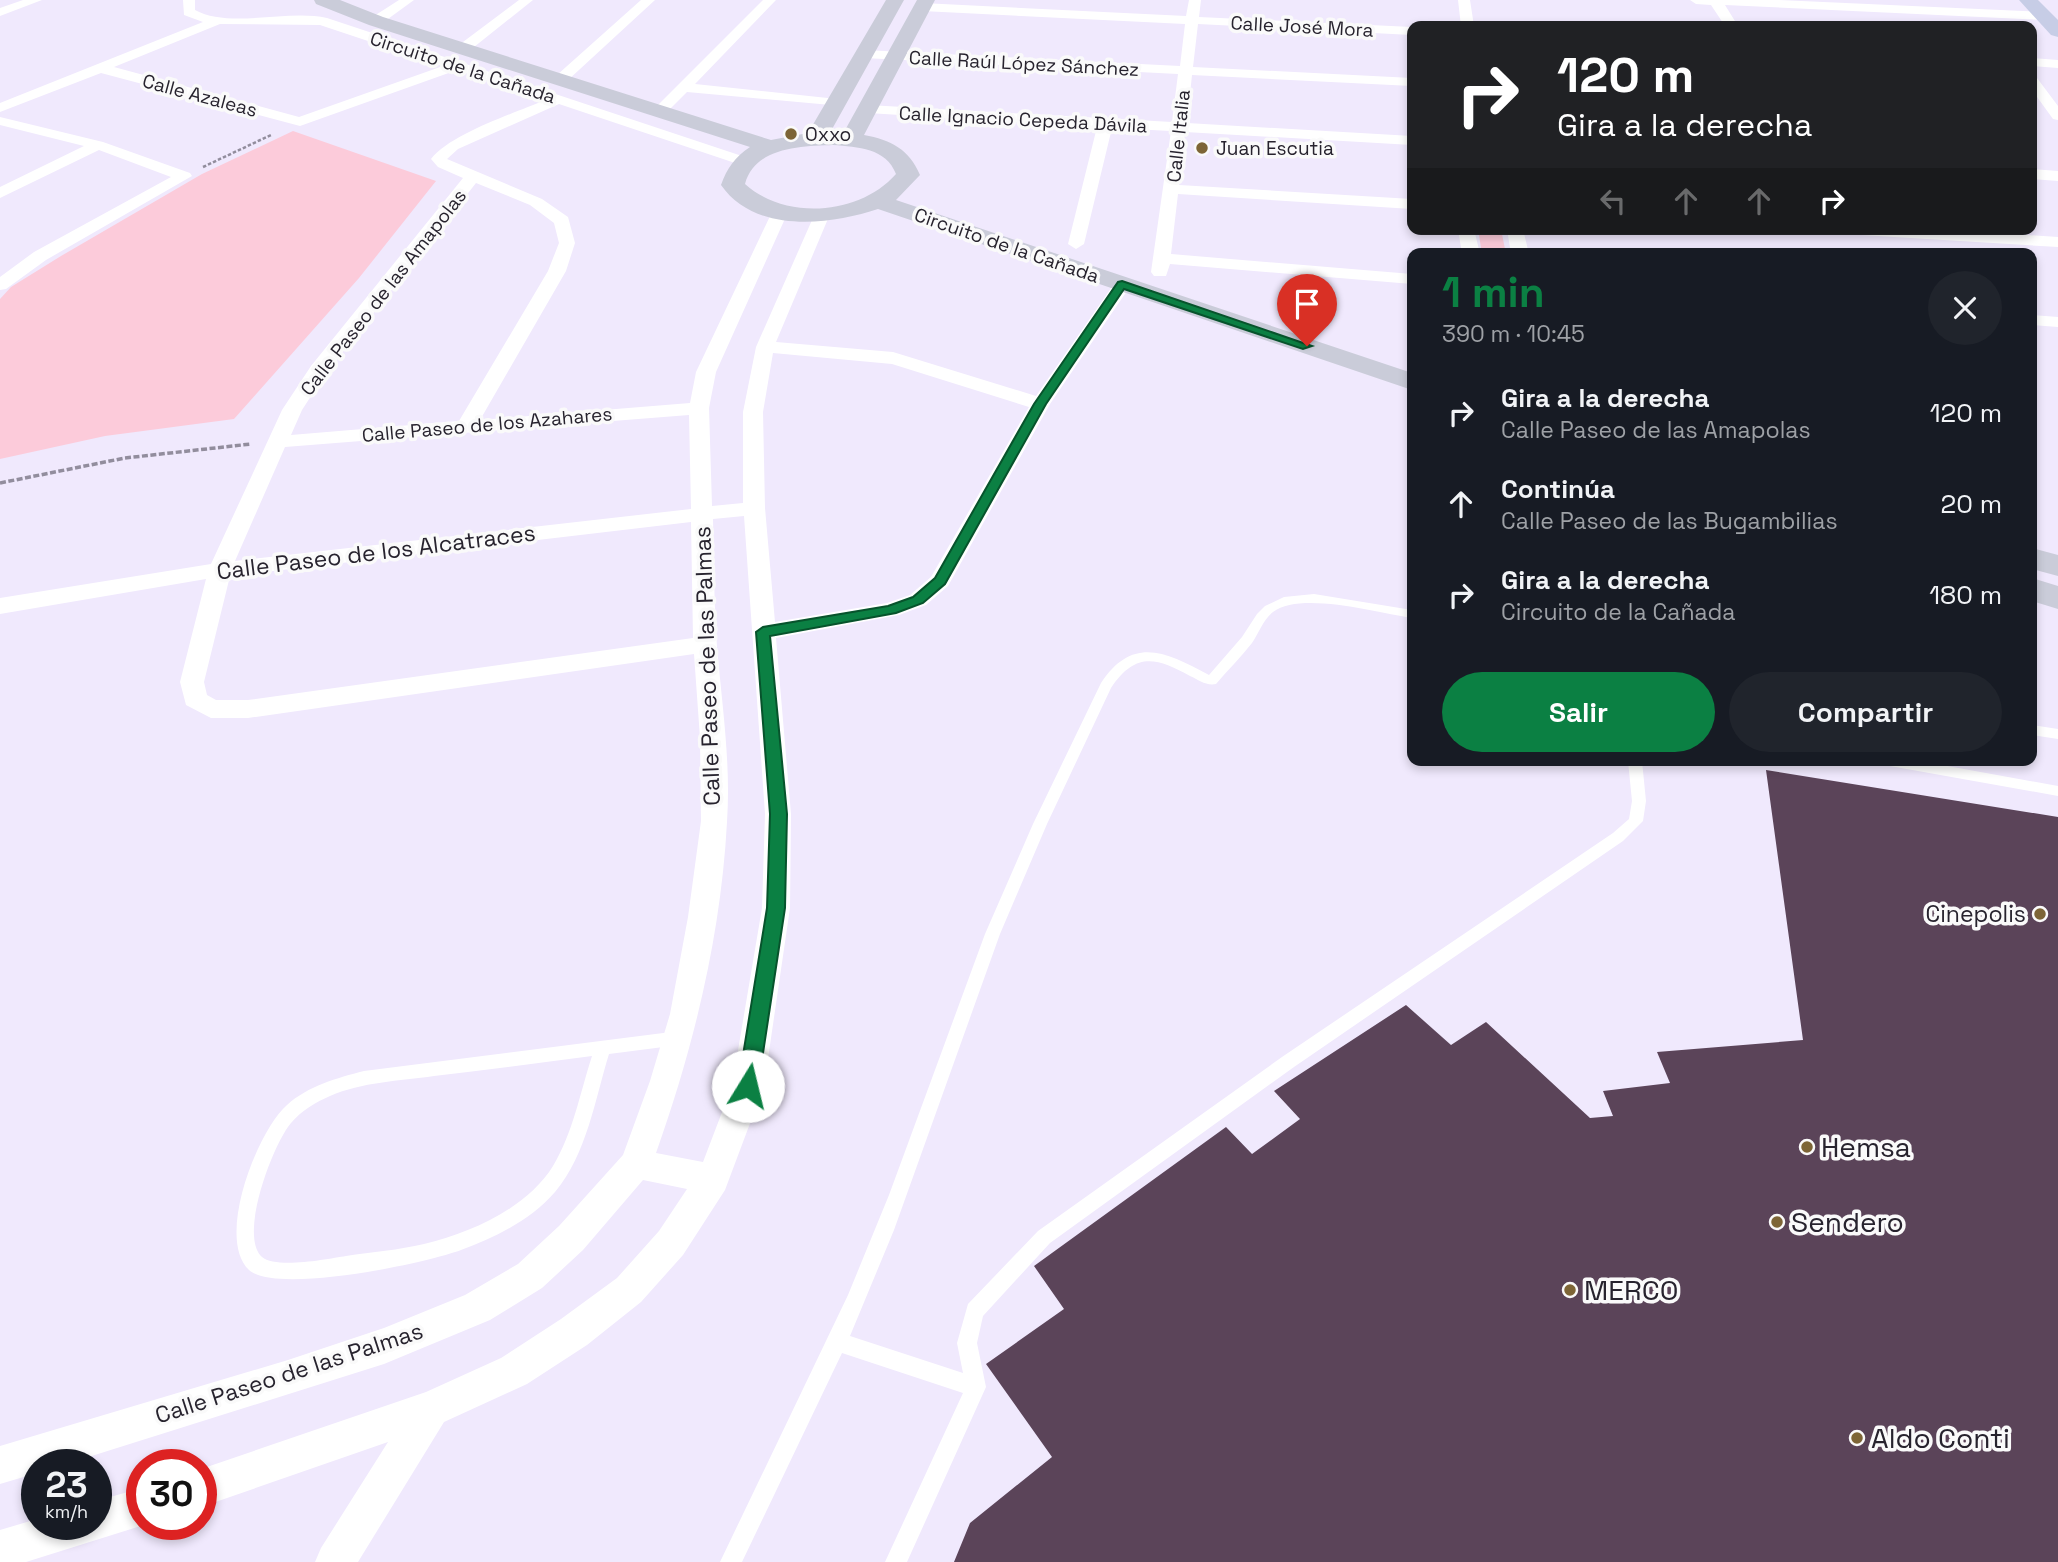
<!DOCTYPE html>
<html lang="es">
<head>
<meta charset="utf-8">
<style>
	:root { --surface:#171b24; --page:#20242c; --text:#f1f3f6; --muted:#9ea1a6; --accent:#0b8043 }
	body { margin:0; font-family:"Space Grotesk",sans-serif; background:var(--page); color:var(--text); height:100vh; display:flex; flex-direction:column; font-size:26px; white-space:nowrap }
	* { box-sizing:border-box; margin:0 }
	p { font-size:23px; color:var(--muted) }
	.icon { flex:none; width:38px; height:38px; fill:none; stroke:currentColor; stroke-width:2; stroke-linecap:round; stroke-linejoin:round }
	.map { position:relative; flex:1; overflow:hidden }
	.details { position:absolute; left:1407px; top:248px; width:630px; height:518px; display:flex; flex-direction:column; background:var(--surface); border-radius:14px; box-shadow:0 4px 10px #0003 }
	.details>* { flex:none }
	.guide { position:absolute; left:1407px; top:21px; width:630px; height:214px; border-radius:14px; box-shadow:0 4px 10px #0003; background:#202124; color:#fff; overflow:hidden }
	.speed { position:absolute; left:21px; top:1449px; display:flex; gap:14px; font-size:35px; font-weight:700; text-align:center }
	.speed>* { display:grid; place-content:center; width:91px; height:91px; border-radius:50%; background:var(--surface); box-shadow:0 4px 10px #0003; line-height:1 }
	.speed small { font-size:18px; font-weight:400 }
	.speed .limit { border:10px solid #d22; background:#fff; color:#111 }
	.pin { position:absolute; display:grid; place-items:center; width:60px; height:60px; color:#fff; margin:-72px -30px; border-radius:50% 50% 50% 0; rotate:-45deg; box-shadow:0 0 7px #0007 }
	.pin .icon { rotate:45deg }
	.me { position:absolute; width:77px; margin:-38px; rotate:9deg; stroke-linejoin:round; filter:drop-shadow(0 0 5px #0008) }
	.turn { display:flex; align-items:center; gap:24px; height:147px; padding:0 35px; font-size:32px }
	.turn .icon { width:91px; height:91px; stroke-width:2.5 }
	.turn b { display:block; font-size:49px; line-height:60px }
	.lanes { display:flex; align-items:center; height:66px; padding:0 35px; background:#0003; justify-content:center; gap:35px; direction:ltr }
	.lanes .off { opacity:.35 }
	.round { display:grid; place-items:center; flex:none; width:74px; height:74px; border-radius:37px; background:var(--page) }
	.head { display:flex; align-items:center; justify-content:space-between; height:119px; padding:0 35px }
	h1 { font-size:42px; font-weight:700; line-height:52px; color:var(--accent) }
	.action { display:flex; gap:14px; margin-top:auto; padding:14px 35px }
	.action a { flex:1; height:80px; border-radius:42px; background:var(--accent); color:#fff; font-size:28px; font-weight:700; line-height:80px; text-align:center }
	.action a+a { background:var(--page); color:var(--text) }
	ul { padding:0; list-style:none }
	li { display:flex; align-items:center; gap:21px; height:91px; padding:0 35px }
	li div { flex:1 }
	li b { display:block; font-size:26px }
	li em { font-style:normal }
	.map>svg:first-child { display:block }
	.green { fill:#fccbda }
	.building { fill:#5b4459 }
	.lines { fill:none; stroke-linecap:round; stroke-linejoin:round }
	.path-far1 { stroke:#928d9d; stroke-width:2.5; stroke-dasharray:3.5 2; stroke-linecap:butt }
	.path { stroke:#928d9d; stroke-width:3.5; stroke-dasharray:6 2.5; stroke-linecap:butt }
	.lane { fill:#fff; fill-rule:evenodd }
	.street { fill:#fff; fill-rule:evenodd }
	.secondary { fill:#caccd9; fill-rule:evenodd }
	.primary { fill:#c7cde6; fill-rule:evenodd }
	.route { fill:#0b8043; stroke:#07532c; stroke-width:2 }
	.poi-dot { fill:#7d6536; stroke:#fafafa; stroke-width:2.5 }
	.labels { text-anchor:middle; stroke-width:7; stroke-linejoin:round; paint-order:stroke }
	.far-street-label { font-size:19px; fill:#27232e; stroke:#fafafa }
	.far-poi-label { font-size:19px; fill:#27232e; stroke:#fafafa; text-anchor:start }
	.street-label { font-size:23px; fill:#27232e; stroke:#fafafa }
	.poi-label { font-size:23px; fill:#27232e; stroke:#fafafa; text-anchor:end }
	.near-poi-label { font-size:28px; fill:#27232e; stroke:#fafafa; text-anchor:start }
</style>
</head>
<body>
<div class="map">
<svg width="2058" height="1562" viewBox="0 0 2058 1562">
	<rect width="100%" height="100%" fill="#f0e9fd"/>
	<path class="green" d="M293,131L436,181L359,278L234,419L105,436L0,459V299L11,287L61,256L202,174Z
		M1478,229H1501L1506,254H1482Z"/>
	<path class="building" d="M1766,770L2058,817V1562H954L970,1523L1052,1457L986,1364L1064,1309L1034,1266L1226,1127L1252,1154L1300,1119L1274,1091L1406,1005L1451,1045L1486,1022L1590,1118L1613,1116L1603,1091L1670,1083L1657,1052L1803,1040Z"/>
	<g class="lines">
		<path class="path-far1" d="M203,167L271,135"/>
		<path class="path" d="M0,483L125,458L251,444"/>
		<path class="lane" d="M1314,594L1412,610V618C1378,613 1301,591 1273,612C1263,620 1259,633 1252,643C1241,657 1227,671 1216,684C1206,686 1199,680 1190,676C1156,657 1135,652 1111,688L1047,824L1000,934L894,1230L850,1336L963,1373L957,1343L968,1304L1038,1231L1282,1057L1613,833L1629,819L1632,801L1628,761H1642L1646,801L1643,821L1623,841L1294,1067L1050,1243L983,1316L977,1343L986,1387L907,1562H885L963,1393L842,1353L742,1562H720L848,1295L889,1195L985,934L1033,824L1101,683C1133,635 1166,652 1209,675L1242,637L1257,614L1265,606L1284,597Z
			M2032,725L2058,729V739L2032,735Z
			M1883,761H1920L2058,786V796L1890,766Z
			M679,1031L685,1033L687,1038L685,1043L679,1045L609,1054C595,1099 587,1154 555,1192C532,1219 495,1238 461,1250C427,1263 276,1295 249,1270C215,1238 258,1130 287,1105C308,1086 337,1078 364,1071ZM592,1056C580,1093 573,1133 553,1166C527,1208 471,1233 424,1244C399,1250 372,1252 346,1256C328,1259 276,1269 262,1257C238,1236 273,1144 291,1123C301,1111 316,1102 330,1096C362,1082 399,1081 434,1076C486,1070 539,1063 592,1056Z"/>
		<path class="street" d="M23,0H42L0,16V8Z
			M183,0H195V10C230,29 287,9 327,18L748,158L751,161L748,164H738L559,104L458,149L447,159L542,199L568,217L575,243L566,271L480,420L690,403L696,372L772,212L774,209H786L788,212L716,372L709,408L712,506L743,503V412L756,347L816,211H828L830,214L776,342L893,352L1036,396L1116,281H1128L1131,285L1050,404L948,586L926,605L899,615L776,638L791,814L790,908L764,1086L725,1190L683,1255L641,1302L587,1345L527,1384L444,1422L358,1562H315L321,1548L388,1442L201,1507V1469L426,1392L501,1358L561,1319L617,1278L659,1231L687,1189L643,1180L583,1250L542,1288L490,1320L384,1364L63,1465H37V1473L0,1484V1446L288,1360L384,1328L465,1295L518,1264L559,1226L623,1155L650,1081L670,1014L688,917L701,821L700,738L694,654L248,718H211L186,705L180,682L206,579L0,614V598L211,564L282,410L311,366L463,178L438,167L431,159C452,133 513,114 545,100L457,70L300,126L101,73L0,112V103L203,22L184,15ZM220,24L320,25L443,66L299,117L114,67ZM476,183L530,205L554,223L559,243L548,271L459,421L291,435L302,410L326,373ZM773,353L892,364L1029,407L931,577L910,595L887,603L775,622L765,508L763,412ZM689,415L691,509L235,561L285,447ZM744,516L765,814L762,908L732,1086L703,1162L656,1153C694,1046 721,935 727,822C731,763 722,705 717,647C714,604 714,562 713,519ZM691,522L693,638L248,700H216L207,695L204,682L230,576Z
			M399,0H414L381,24H371V18Z
			M519,0H533L469,51H459V45Z
			M641,0H655L567,81H557V75Z
			M763,0H776L695,84L837,99L842,100L844,103L842,106L687,92L665,114H655L653,111L655,108Z
			M1189,0H1201L1199,17L1412,27V35L1198,24L1193,67L1412,78V86L1192,75L1187,123L1412,136V145L1185,132L1179,185L1412,199V209L1178,194L1171,254L1412,274V284L1170,264L1166,276H1154L1151,272L1171,131L1112,128L1084,244L1076,249L1068,244L1097,127L868,113L861,109L868,105L1172,122L1178,74L864,58L857,54L864,50L1180,66L1185,24L922,11L916,7L922,3L1186,16Z
			M1458,0H1470L1474,26H1461Z
			M1690,0H1779L2044,12L2050,16L2044,20L1725,5L1738,26H1725L1711,5L1696,4Z
			M2032,58L2058,60V68L2032,66Z
			M2032,77L2037,78L2058,106V120L2053,119L2032,90Z
			M0,117L103,142L190,173L192,176L46,260L6,289L0,290V277L34,252L171,177L99,150L0,198V187L84,146L0,125Z
			M2032,169L2058,171V181L2032,179Z
			M1458,229H1474L1480,254H1462Z
			M1507,229H1523L1529,254H1511Z
			M1837,229H1932L2058,237V247L1845,234Z
			M2032,315L2058,317V327L2032,325Z
			M142,1488V1524H147L26,1562H0V1530L37,1519V1524H96V1501Z"/>
		<path class="secondary" d="M314,0H340L383,17L771,140L808,133L886,0H904L831,131L844,132L917,0H935L864,135C891,140 909,149 920,175L896,200L1412,373V390L878,209C830,225 755,234 721,185C727,168 735,157 750,147L369,25L316,4ZM833,145C858,147 886,148 896,174C860,215 786,221 745,184C755,147 801,146 833,145Z
			M2032,548L2058,555V576L2032,569Z
			M2032,578L2058,586V609L2032,601Z"/>
		<path class="primary" d="M2019,0H2038L2058,20V37L2051,35Z"/>
	</g>
	<path class="route" d="M1122,281L1312,346L1303,349L1124,289L1046,404L945,584L923,603L896,613L770,636L787,814L785,908L758,1086L755,1092L748,1095L741,1092L738,1086L767,908L770,814L756,632L763,627L888,606L913,597L935,578L1034,404L1118,282Z"/>
	<g class="poi-dot">
		<circle cx="791" cy="134" r="7"/>
		<circle cx="1202" cy="148" r="7"/>
		<circle cx="2040" cy="914" r="7"/>
		<circle cx="1807" cy="1147" r="7"/>
		<circle cx="1777" cy="1222" r="7"/>
		<circle cx="1570" cy="1290" r="7"/>
		<circle cx="1857" cy="1438" r="7"/>
	</g>
	<g class="labels">
		<g class="far-street-label">
			<text transform="translate(1302 26) rotate(3)" y="7">Calle José Mora</text>
			<text transform="translate(1024 63) rotate(3)" y="7">Calle Raúl López Sánchez</text>
			<text transform="translate(463 67) rotate(18)" y="7">Circuito de la Cañada</text>
			<text transform="translate(200 95) rotate(15)" y="7">Calle Azaleas</text>
			<text transform="translate(1023 119) rotate(3)" y="7">Calle Ignacio Cepeda Dávila</text>
			<text transform="translate(1178 136) rotate(-84)" y="7">Calle Italia</text>
			<text transform="translate(1007 245) rotate(19)" y="7">Circuito de la Cañada</text>
			<text transform="translate(383 292) rotate(-52)" y="7">Calle Paseo de las Amapolas</text>
			<text transform="translate(487 424) rotate(-5)" y="7">Calle Paseo de los Azahares</text>
		</g>
		<g class="far-poi-label">
			<text x="805" y="141">Oxxo</text>
			<text x="1216" y="155">Juan Escutia</text>
		</g>
		<g class="street-label">
			<text transform="translate(376 552) rotate(-7)" y="8">Calle Paseo de los Alcatraces</text>
			<text transform="translate(707 666) rotate(-92)" y="8">Calle Paseo de las Palmas</text>
			<text transform="translate(289 1373) rotate(-18)" y="8">Calle Paseo de las Palmas</text>
		</g>
		<g class="poi-label">
			<text x="2026" y="922">Cinepolis</text>
		</g>
		<g class="near-poi-label">
			<text x="1821" y="1157">Hemsa</text>
			<text x="1791" y="1232">Sendero</text>
			<text x="1584" y="1300">MERCO</text>
			<text x="1871" y="1448">Aldo Conti</text>
		</g>
	</g>
</svg>
<div class="speed"><div>23<small>km/h</small></div><div class="limit">30</div></div>
<div class="pin" style="left:1307px;top:346px;background:#d93025"><svg class="icon" aria-label="arrive" viewBox="0 0 24 24"><path d="M6 21V4h12l-3 4 3 4H6"/></svg></div>
<svg class="me" style="left:748px;top:1086px" viewBox="-20 -20 40 40"><circle r="19" fill="#fff"/><path d="M0-13L10 11 0 6-10 11z" fill="#0b8043"/></svg>
<div class="guide">
<div class="turn"><svg class="icon" aria-label="right" viewBox="0 0 24 24"><path d="M7 20v-9h11M14 6l5 5-5 5"/></svg><div><b>120 m</b>Gira a la derecha</div></div>
<div class="lanes"><svg class="icon off" aria-label="left" viewBox="0 0 24 24"><path d="M17 20v-9H6M10 6l-5 5 5 5"/></svg><svg class="icon off" aria-label="ahead" viewBox="0 0 24 24"><path d="M12 20V5M6 11l6-6 6 6"/></svg><svg class="icon off" aria-label="ahead" viewBox="0 0 24 24"><path d="M12 20V5M6 11l6-6 6 6"/></svg><svg class="icon" aria-label="right" viewBox="0 0 24 24"><path d="M7 20v-9h11M14 6l5 5-5 5"/></svg></div>
</div>
<section class="details">
<div class="head"><div><h1>1 min</h1><p>390 m · 10:45</p></div><a class="round"><svg class="icon" aria-label="close" viewBox="0 0 24 24"><path d="M6 6l12 12M18 6L6 18"/></svg></a></div>
<ul>
<li><svg class="icon" aria-label="right" viewBox="0 0 24 24"><path d="M7 20v-9h11M14 6l5 5-5 5"/></svg><div><b>Gira a la derecha</b><p>Calle Paseo de las Amapolas</p></div><em>120 m</em></li>
<li><svg class="icon" aria-label="ahead" viewBox="0 0 24 24"><path d="M12 20V5M6 11l6-6 6 6"/></svg><div><b>Continúa</b><p>Calle Paseo de las Bugambilias</p></div><em>20 m</em></li>
<li><svg class="icon" aria-label="right" viewBox="0 0 24 24"><path d="M7 20v-9h11M14 6l5 5-5 5"/></svg><div><b>Gira a la derecha</b><p>Circuito de la Cañada</p></div><em>180 m</em></li>
</ul>
<div class="action"><a>Salir</a><a>Compartir</a></div>
</section>
</div>
</body>
</html>
